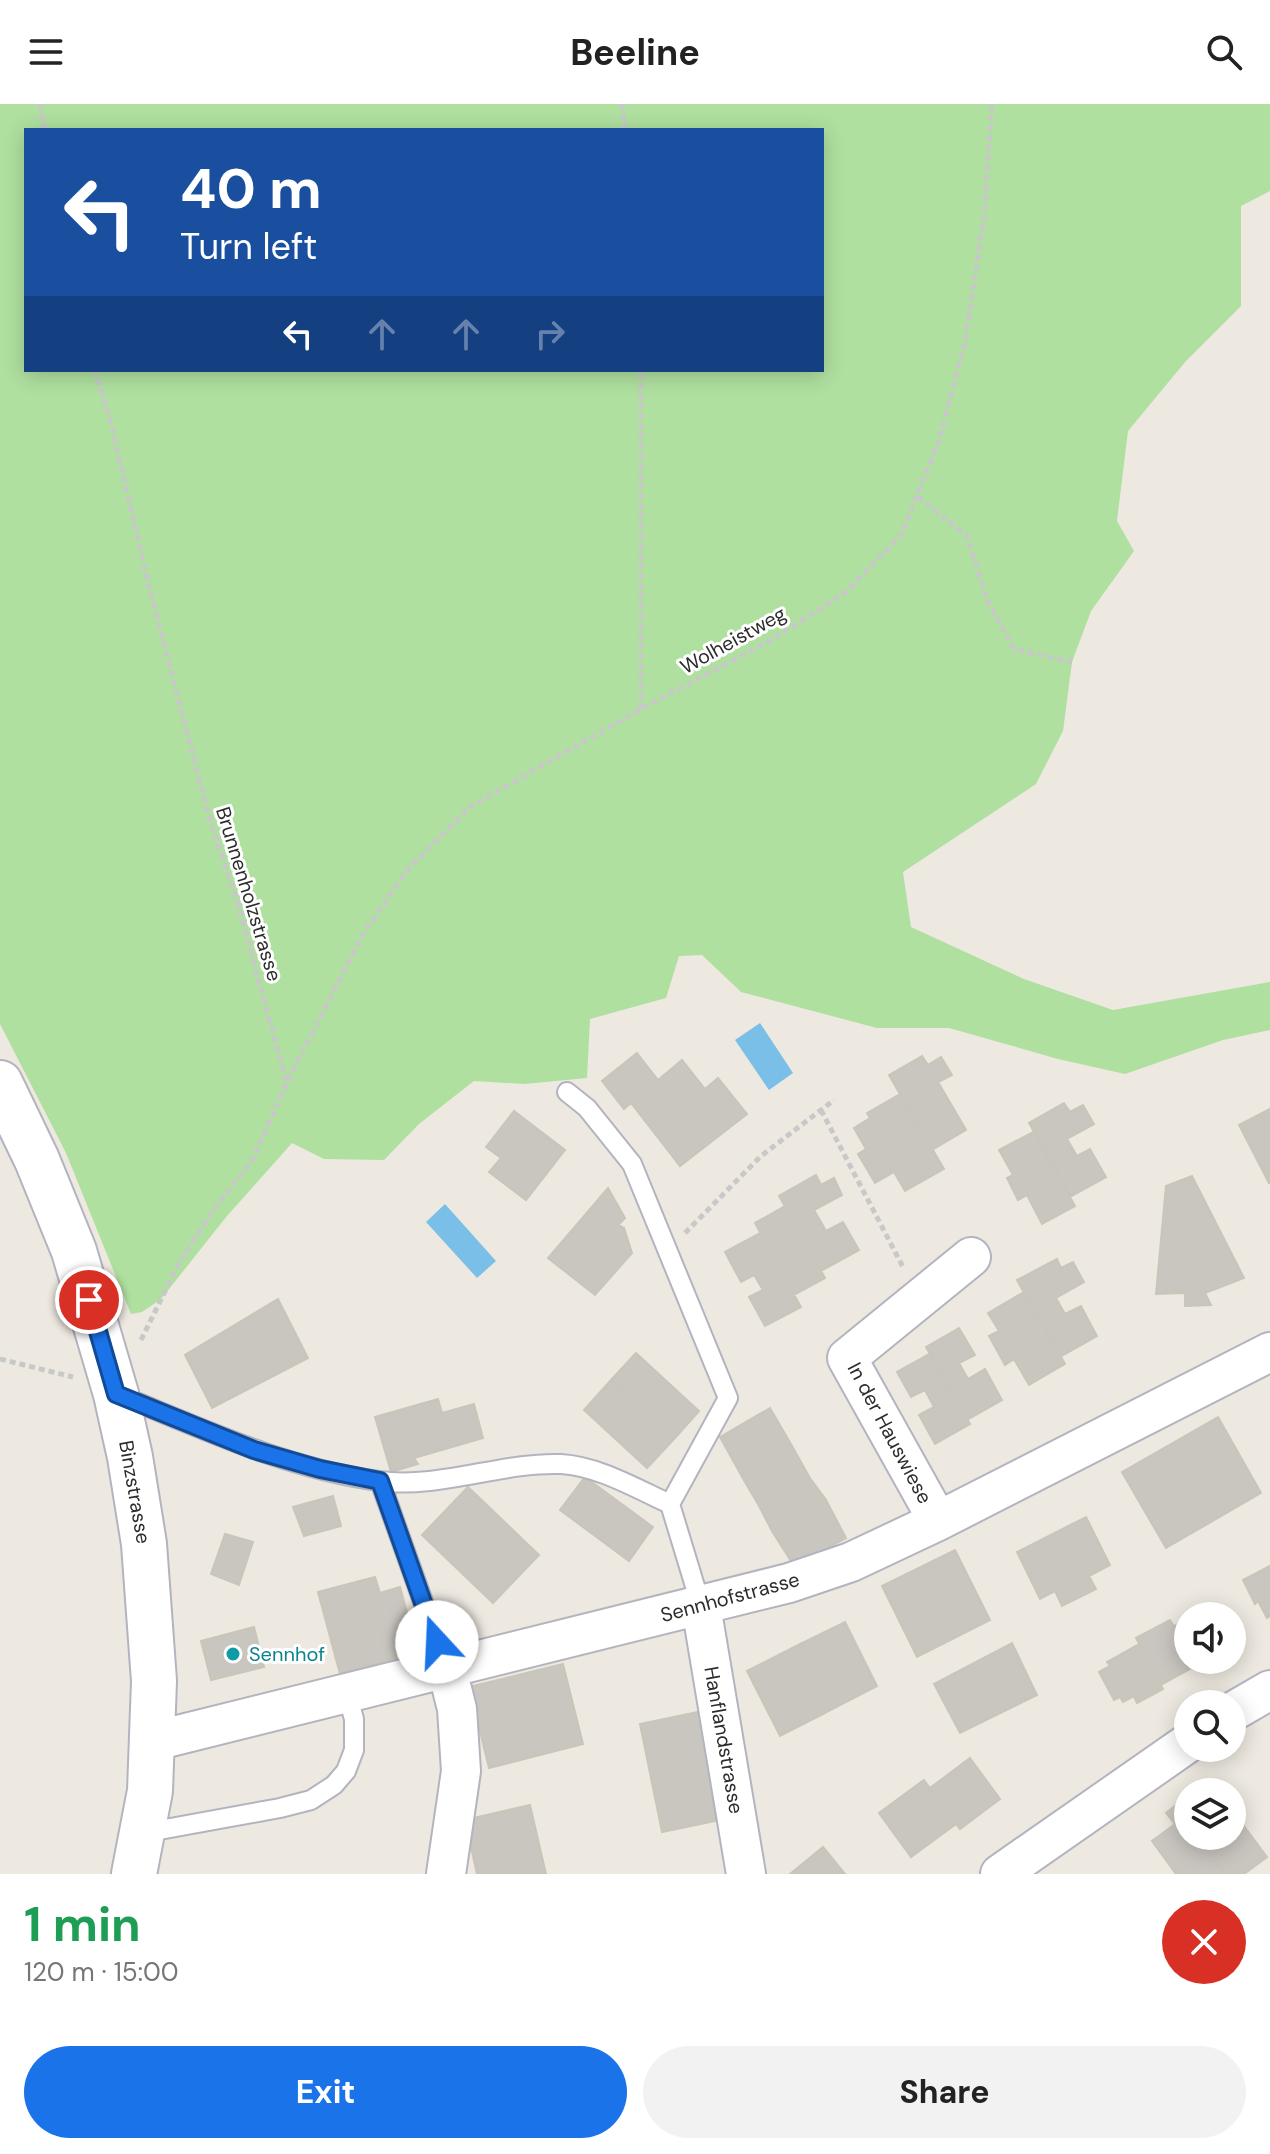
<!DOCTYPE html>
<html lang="en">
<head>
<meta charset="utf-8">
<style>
	:root { --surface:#fff; --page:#f2f2f2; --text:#222; --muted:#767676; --accent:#1a73e8 }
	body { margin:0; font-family:"DM Sans",sans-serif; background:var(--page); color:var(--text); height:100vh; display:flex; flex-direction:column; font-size:30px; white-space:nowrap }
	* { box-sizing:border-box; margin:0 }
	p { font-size:26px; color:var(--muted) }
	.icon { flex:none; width:44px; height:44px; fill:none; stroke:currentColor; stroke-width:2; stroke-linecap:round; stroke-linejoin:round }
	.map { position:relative; height:1770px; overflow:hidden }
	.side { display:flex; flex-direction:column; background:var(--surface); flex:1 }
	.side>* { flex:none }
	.banner { position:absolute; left:24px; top:24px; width:800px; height:244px; border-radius:0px; box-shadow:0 4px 20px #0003; background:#1a4fa0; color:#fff; overflow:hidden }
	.controls { position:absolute; left:1174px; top:1498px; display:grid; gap:16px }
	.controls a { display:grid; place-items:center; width:72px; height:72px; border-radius:50%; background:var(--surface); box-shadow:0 4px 20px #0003; font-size:40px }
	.pin { position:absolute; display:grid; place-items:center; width:68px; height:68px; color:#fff; margin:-34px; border:4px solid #fff; border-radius:50%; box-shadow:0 2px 8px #0007 }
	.me { position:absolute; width:88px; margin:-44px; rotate:340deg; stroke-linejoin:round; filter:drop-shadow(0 0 6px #0008) }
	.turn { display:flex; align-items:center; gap:28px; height:168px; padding:0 24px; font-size:36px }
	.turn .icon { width:104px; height:104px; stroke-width:2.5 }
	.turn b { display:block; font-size:56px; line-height:68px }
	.lanes { display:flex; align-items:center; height:76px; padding:0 24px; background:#0003; justify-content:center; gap:40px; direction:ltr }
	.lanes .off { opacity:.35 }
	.round { display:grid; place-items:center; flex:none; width:84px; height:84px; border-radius:42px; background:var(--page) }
	.headline { display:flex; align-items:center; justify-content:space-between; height:136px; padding:0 24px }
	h1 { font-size:48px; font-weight:700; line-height:60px; color:#1e9e55 }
	.button { display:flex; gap:16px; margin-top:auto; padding:16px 24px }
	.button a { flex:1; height:92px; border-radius:48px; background:var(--accent); color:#fff; font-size:32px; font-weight:700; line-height:92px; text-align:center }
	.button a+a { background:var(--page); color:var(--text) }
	header { display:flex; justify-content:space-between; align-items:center; height:104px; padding:0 24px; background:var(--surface); font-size:36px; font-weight:700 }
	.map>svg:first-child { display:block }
	.green { fill:#afe0a0; fill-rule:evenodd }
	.water { fill:#7abfe8 }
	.building { fill:#c9c5bf; stroke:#c9c5b9; stroke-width:2 }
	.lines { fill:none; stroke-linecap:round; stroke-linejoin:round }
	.lane-casing { stroke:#b3b4bf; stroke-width:22 }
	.street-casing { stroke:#b3b4bf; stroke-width:42 }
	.secondary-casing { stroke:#b3b4bf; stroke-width:48 }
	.path { stroke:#c8c8c8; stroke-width:5; stroke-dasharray:6 4; stroke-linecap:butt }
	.lane { stroke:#fff; stroke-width:18 }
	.street { stroke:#fff; stroke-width:38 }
	.secondary { stroke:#fff; stroke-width:44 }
	.route-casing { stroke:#114b97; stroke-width:20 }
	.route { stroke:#1a73e8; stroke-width:14 }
	.culture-dot { fill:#0f9aa8; stroke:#fff; stroke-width:3 }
	.labels { text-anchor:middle; stroke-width:6; stroke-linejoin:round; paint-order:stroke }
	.street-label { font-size:20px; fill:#2c2c2c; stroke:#fff }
	.culture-label { font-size:20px; fill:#0d838f; stroke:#fff; text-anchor:start }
</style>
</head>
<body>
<header><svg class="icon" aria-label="menu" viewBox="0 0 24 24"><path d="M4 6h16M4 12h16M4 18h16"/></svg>Beeline<svg class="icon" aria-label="search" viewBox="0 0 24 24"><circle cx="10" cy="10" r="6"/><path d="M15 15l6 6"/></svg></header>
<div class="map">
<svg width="1270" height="1770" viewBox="0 0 1270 1770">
	<rect width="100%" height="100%" fill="#ede9e0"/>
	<path class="green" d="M0,0H1270V87L1241,102V202L1186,257L1128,327L1117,417L1134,447L1091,507L1072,558L1063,627L1036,680L903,768L911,823L1024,875L1113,906L1270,878V926L1223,936L1125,970L1058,955L949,924H877L741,888L702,851L679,852L666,894L590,915L587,974L524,980L474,977L419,1020L384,1056L324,1055L292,1039L227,1112L161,1195L142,1208L131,1210L66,1049L0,920ZM26,26H822V266H26Z"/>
	<path class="water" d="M760,919L793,969L769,986L735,936Z
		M445,1100L496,1157L477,1174L426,1118Z"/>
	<path class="building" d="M637,949L658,976L682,956L705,985L718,974L747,1010L680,1062L631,999L624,1005L602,977Z
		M922,952L928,961L941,953L952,971L938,978L966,1026L932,1046L889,971Z
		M900,990L944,1065L905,1087L894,1068L875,1079L858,1050L866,1045L854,1024L870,1014L867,1009Z
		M1064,999L1070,1008L1083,1001L1094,1020L1067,1035L1077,1052L1090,1045L1106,1073L1070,1093L1029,1019Z
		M1270,1005V1078L1269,1079L1239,1021Z
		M514,1007L565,1046L526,1096L489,1068L501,1054L486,1043Z
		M1035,1027L1075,1102L1042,1120L1027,1091L1018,1096L1007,1074L1013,1071L999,1046Z
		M816,1071L821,1081L834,1074L842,1091L814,1106L826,1127L843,1118L859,1146L821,1167L779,1092Z
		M1192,1072L1244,1174L1205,1189L1211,1201L1185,1202V1189L1156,1190L1166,1082Z
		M608,1084L625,1114L618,1121L624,1124L632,1149L595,1191L548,1154Z
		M785,1102L825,1174L794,1191L755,1119Z
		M760,1129L801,1203L765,1222L749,1193L763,1186L754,1171L741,1178L725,1148Z
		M1057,1155L1061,1164L1073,1158L1084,1178L1056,1194L1065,1210L1081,1202L1097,1232L1060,1253L1017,1176Z
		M1024,1188L1065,1260L1029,1281L1014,1255L1005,1261L989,1232L999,1227L988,1209Z
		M278,1195L308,1254L212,1304L185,1251Z
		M959,1224L975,1251L959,1259L968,1275L985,1265L1002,1296L967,1316L926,1243Z
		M636,1249L699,1307L675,1334L611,1276Z
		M931,1249L970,1320L935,1340L919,1311L934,1303L925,1286L911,1293L897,1268Z
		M611,1276L675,1334L647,1364L584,1306Z
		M438,1295L442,1309L474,1300L483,1334L414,1354L418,1360L391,1368L375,1313Z
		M770,1304L792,1342L741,1371L720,1333Z
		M1218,1313L1261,1389L1166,1444L1122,1368Z
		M792,1342L810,1374L759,1402L741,1371Z
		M585,1373L653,1423L629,1457L560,1406Z
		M810,1374L826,1396L772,1427L759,1402Z
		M468,1383L539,1451L493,1499L422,1431Z
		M333,1392L341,1422L304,1432L293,1403Z
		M826,1396L846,1434L794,1462L772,1427Z
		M1086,1413L1110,1461L1089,1472L1096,1485L1062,1502L1055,1487L1040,1495L1017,1448Z
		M225,1430L253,1438L239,1481L211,1470Z
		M955,1446L990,1516L917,1553L882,1482Z
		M1270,1462V1512L1267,1514L1258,1497L1255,1500L1243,1476Z
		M375,1473L380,1489L400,1483L414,1534L393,1540L397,1554L340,1570L318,1488Z
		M1170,1516L1174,1522L1183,1517L1188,1526V1556H1191L1186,1559L1190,1565L1161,1581L1136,1534Z
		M845,1518L877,1582L825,1609L792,1544Z
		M254,1523L264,1563L211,1576L201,1537Z
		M1012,1539L1037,1591L960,1629L934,1580Z
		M1139,1540L1163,1585L1137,1599L1134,1592L1123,1598L1120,1593L1114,1596L1099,1568L1110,1562L1107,1558Z
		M792,1544L825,1609L780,1632L747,1567Z
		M563,1560L583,1640L489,1664L469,1583Z
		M698,1608L720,1716L662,1728L640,1620Z
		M970,1654L1000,1695L960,1725L930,1684Z
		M924,1676L956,1720L911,1753L879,1709Z
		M530,1701L546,1770H477L465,1716Z
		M1175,1702L1188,1720V1732H1197L1224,1770H1176L1152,1737L1175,1720L1166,1709Z
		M1232,1706L1267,1753L1244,1770H1224L1197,1732H1232Z
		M823,1743L845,1770H790Z"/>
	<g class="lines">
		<g class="lane-casing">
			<path id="lane" d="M567,988L587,1004L632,1060L728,1294L670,1400L701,1502
				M119,1291C203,1325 288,1365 379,1377C441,1385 500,1358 561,1360C598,1362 637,1385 670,1400
				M380,1377L447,1565
				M143,1729L280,1704L311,1696L334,1681L346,1667L354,1646V1615L347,1590"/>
		</g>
		<g class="street-casing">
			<path id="street" d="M938,1417L847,1254L971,1153
				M701,1502L746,1770
				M1232,1608L1270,1586
				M154,1637L789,1479L851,1458L938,1417L1270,1248
				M446,1770L461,1667L457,1605L447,1565
				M1000,1770L1188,1639"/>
		</g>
		<g class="secondary-casing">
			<path id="secondary" d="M0,979L37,1056L74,1147L116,1290L130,1353L144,1440L154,1577L150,1687L134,1770"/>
		</g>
		<path class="path" d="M40,0L45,26
			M622,0L625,26
			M95,266L111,319L148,478L209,713L239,803L286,977
			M918,393L967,432L987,496L1014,545L1072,558
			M641,605V266
			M821,1006L904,1165
			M685,1129L761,1052L834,996
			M141,1236L180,1157L212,1108L253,1055L287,978L363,830L408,765L471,702L641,605L771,536L845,489L901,431L939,337L965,238L984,112L992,0
			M0,1255L73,1273"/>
		<use href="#lane" class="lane"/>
		<use href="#street" class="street"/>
		<use href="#secondary" class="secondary"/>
	</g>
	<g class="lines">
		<g class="route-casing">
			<path id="route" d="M89,1196L116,1290L254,1346L320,1365L380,1377L437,1538"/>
		</g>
		<use href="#route" class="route"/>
	</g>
	<circle class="culture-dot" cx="233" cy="1550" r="8"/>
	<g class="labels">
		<g class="street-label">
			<text transform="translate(733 536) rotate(-29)" y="7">Wolheistweg</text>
			<text transform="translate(249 790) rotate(73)" y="7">Brunnenholzstrasse</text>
			<text transform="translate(890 1329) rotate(62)" y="7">In der Hauswiese</text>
			<text transform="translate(135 1388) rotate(80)" y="7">Binzstrasse</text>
			<text transform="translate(730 1493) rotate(-15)" y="7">Sennhofstrasse</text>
			<text transform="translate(724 1636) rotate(80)" y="7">Hanflandstrasse</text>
		</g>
		<g class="culture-label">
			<text x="249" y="1557">Sennhof</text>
		</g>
	</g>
</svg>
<div class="controls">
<a><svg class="icon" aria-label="sound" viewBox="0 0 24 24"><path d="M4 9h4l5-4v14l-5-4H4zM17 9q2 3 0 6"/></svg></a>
<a><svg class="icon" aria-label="search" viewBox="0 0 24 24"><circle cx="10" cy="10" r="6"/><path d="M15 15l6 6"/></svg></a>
<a><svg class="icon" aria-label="layers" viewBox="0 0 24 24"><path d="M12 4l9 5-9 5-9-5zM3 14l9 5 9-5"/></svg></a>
</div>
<div class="pin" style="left:89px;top:1196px;background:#d93025"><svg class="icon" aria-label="arrive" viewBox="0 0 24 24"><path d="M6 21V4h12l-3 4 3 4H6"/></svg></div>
<svg class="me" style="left:437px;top:1538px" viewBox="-20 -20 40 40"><circle r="19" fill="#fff"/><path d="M0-13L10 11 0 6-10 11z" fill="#1a73e8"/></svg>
<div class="banner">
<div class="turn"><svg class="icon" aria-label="left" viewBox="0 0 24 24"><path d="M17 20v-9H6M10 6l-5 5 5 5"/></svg><div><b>40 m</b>Turn left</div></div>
<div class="lanes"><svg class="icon" aria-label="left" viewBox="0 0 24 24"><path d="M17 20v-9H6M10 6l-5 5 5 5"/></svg><svg class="icon off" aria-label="ahead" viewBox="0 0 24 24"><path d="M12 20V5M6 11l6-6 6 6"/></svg><svg class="icon off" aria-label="ahead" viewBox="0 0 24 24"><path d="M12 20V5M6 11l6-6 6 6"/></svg><svg class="icon off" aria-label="right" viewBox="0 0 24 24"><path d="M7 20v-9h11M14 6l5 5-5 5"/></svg></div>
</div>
</div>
<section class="side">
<div class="headline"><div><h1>1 min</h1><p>120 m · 15:00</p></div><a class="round" style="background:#d93025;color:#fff"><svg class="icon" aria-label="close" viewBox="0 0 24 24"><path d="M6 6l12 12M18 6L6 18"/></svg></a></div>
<div class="button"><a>Exit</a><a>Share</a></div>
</section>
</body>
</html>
